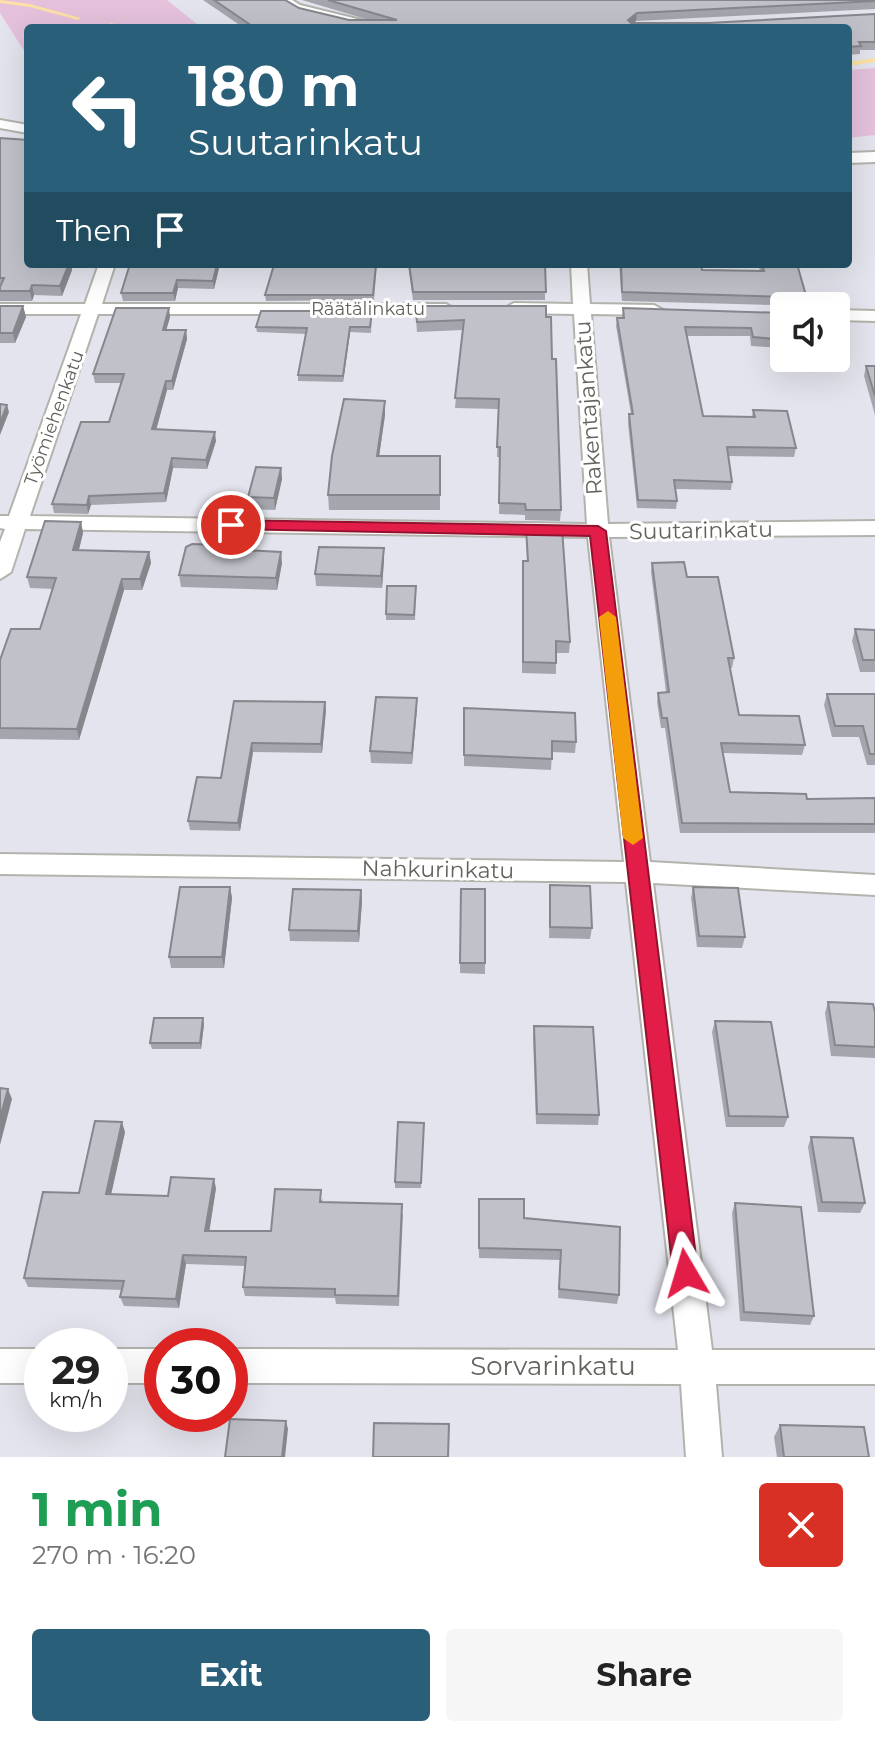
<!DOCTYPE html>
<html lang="en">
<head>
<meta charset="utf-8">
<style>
	:root { --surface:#fff; --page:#f6f6f6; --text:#222; --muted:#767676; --accent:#2a5f79 }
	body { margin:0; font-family:Montserrat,sans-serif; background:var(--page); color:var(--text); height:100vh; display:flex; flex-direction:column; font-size:30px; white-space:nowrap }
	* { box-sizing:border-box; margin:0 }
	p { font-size:26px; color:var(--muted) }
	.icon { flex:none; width:44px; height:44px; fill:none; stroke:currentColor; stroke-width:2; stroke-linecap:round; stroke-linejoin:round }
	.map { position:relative; height:1457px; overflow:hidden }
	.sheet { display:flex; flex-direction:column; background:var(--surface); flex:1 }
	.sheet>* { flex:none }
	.hud { position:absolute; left:24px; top:24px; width:828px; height:244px; border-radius:8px; box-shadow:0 8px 32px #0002; background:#2a5f79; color:#fff; overflow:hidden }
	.tools { position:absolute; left:770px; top:292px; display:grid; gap:16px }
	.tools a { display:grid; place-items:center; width:80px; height:80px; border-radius:8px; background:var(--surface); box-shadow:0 8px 32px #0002; font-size:40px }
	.speed { position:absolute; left:24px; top:1328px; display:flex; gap:16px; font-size:40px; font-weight:700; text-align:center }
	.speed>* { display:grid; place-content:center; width:104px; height:104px; border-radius:50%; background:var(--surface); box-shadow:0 8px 32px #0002; line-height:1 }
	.speed small { font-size:20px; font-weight:400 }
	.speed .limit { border:12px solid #d22; background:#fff; color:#111 }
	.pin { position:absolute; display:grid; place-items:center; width:68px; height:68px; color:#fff; margin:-34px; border:4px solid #fff; border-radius:50%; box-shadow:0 2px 8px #0007 }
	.me { position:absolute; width:88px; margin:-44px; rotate:353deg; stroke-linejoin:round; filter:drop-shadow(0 0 6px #0008) }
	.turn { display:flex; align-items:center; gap:28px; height:168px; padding:0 32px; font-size:36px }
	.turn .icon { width:104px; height:104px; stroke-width:2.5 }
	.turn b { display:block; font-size:56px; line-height:68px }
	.then { display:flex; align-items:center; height:76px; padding:0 32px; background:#0003; gap:16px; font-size:30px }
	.round { display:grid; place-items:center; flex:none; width:84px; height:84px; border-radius:8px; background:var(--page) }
	.headline { display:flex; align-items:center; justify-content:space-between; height:136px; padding:0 32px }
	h1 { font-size:48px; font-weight:700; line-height:60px; color:#1e9e55 }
	.action { display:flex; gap:16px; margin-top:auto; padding:16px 32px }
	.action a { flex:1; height:92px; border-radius:8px; background:var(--accent); color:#fff; font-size:32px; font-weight:700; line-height:92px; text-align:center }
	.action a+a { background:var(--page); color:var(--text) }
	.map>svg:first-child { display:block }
	.green { fill:#e5c1dc }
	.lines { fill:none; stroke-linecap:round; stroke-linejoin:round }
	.stream { fill:#fde1a5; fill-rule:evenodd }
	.minor-casing { stroke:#b3b3ad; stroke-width:4 }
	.minor { fill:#fff; fill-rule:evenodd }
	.wall { fill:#a5a6ad }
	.shaded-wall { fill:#86878d }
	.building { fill:#c0c1c9; stroke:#86878d; stroke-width:2 }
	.route { fill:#e11d48; stroke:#92132f; stroke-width:2 }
	.slow { fill:#f59e0b }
	.labels { text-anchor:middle; stroke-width:6; stroke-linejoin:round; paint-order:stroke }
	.far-street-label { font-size:18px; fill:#64625c; stroke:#fff }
	.street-label { font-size:22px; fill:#64625c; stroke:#fff }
	.near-street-label { font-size:26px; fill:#64625c; stroke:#fff }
</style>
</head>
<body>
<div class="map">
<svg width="875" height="1457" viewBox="0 0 875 1457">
	<rect width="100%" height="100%" fill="#e4e4ee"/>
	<path class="green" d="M0,0H167L202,28H28V57L0,13Z
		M875,68V135L848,138V70Z"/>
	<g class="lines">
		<path class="stream" d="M0,0L30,4L81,18L78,20L30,7L0,3Z
			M111,23L131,28L109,26V24Z
			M875,58V62L848,66V62Z"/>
		<g class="minor-casing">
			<path id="minor" d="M278,0H292L300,5L394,28C365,28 299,21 278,0Z
				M0,120L28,125V133L0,128Z
				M875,152V162L848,163V153Z
				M99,264H115L102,304H446L455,309L446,314H98L30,516L587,524L574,314L514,313L505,308L514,303L573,304L571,264H587L590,304L654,305L663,310L654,315L591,314L608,524L875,521V535L609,537L650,862L875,875V895L653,883L712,1350H875V1384H716L722,1457H686L681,1384L230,1383V1349L678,1350L626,882L0,874V854L624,862L588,537L25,529L11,572L0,579V542L5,529L0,528V516H9L81,314H0V304H85Z
				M836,310L875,311V321L836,320Z
				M0,1349H42V1383H0Z
				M110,1349H162V1383H110Z"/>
		</g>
		<use href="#minor" class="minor"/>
	</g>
	<path class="wall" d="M203,0H285L299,8L349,20H369L302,0H875V9L636,21L633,23H708L875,14V50H860V54L848,55V28H244Z
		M0,138L28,264H71L72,270L62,296L34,295L32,301H0Z
		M220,264L214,289L178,288L175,301H123L121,293Z
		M377,264L374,300L266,301L265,295Z
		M408,264H545V300H413Z
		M619,264H701L702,270L760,271L758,264H797L809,306L622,301Z
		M0,306H23L26,317L15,343H0Z
		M415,306L546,317L552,359L561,510L560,521L525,520V515L499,514L500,457H497L498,409L455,408L462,330L417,332Z
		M623,308L784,313V348L751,346L750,336H687L703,416L752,417L753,410L796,448L794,457L728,456L732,482L731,490L675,489L677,501L676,509L637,508L628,423L629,414H631L616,326L617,318H622Z
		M372,311L371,333L350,332L343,382L298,381V375L306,334L257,332L256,327Z
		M170,317L166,330H186L187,339L173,390H167L156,429L216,441L207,469L173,468L166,502L91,505L88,514L54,513L52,504L109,422L121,383H95L93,374Z
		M866,366H875V415L864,376Z
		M385,401V415L379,456H440V510H329L328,495Z
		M281,468L282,479L275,510L249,509L248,497Z
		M81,522L83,533L79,550L149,552L151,563L142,590H124L79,740L0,739V660L40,629L53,589L30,588L27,577Z
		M526,528L570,642L569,653H556V674L522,673V573L527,561Z
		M384,560L382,588L316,586L315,574Z
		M282,563L277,590L181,587L179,575Z
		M652,563L687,577L734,658L732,668H730L739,715L805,745L802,755L723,753L730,792L807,799L875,798V833H680L665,728H661L657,702L658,693L666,692L651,572Z
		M416,586L415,620H386V614Z
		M855,629L875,630V672H860L852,641Z
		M827,694H875V765H867L859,737H832L824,705Z
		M417,698L412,764L371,763L370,751Z
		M234,701L325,702L326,710L322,753L253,752L240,831L190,830L188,821L221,778Z
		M464,708L576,742L575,753L552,752L551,770L464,766Z
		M550,885L592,928L590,939L549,938Z
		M230,887L232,898L224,968H171L169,957Z
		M693,887L745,937L742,948L697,947L691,898Z
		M461,889H485V974L460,973Z
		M361,890L362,901L359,942L290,941L289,930Z
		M828,1002L875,1012V1058L831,1056L825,1013Z
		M715,1021L788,1117L784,1127H726L712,1032Z
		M204,1024L201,1049H152L150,1043Z
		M534,1026L599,1115L598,1125L536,1124L533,1037Z
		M424,1123L421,1188H395V1182Z
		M125,1132L111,1194L168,1196L216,1188L209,1231H271L323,1199L322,1202L403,1214L399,1306L336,1304L335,1298L245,1296L243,1287L245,1266L186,1264L179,1308L124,1306L120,1297L122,1290L28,1287L24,1278L79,1193Z
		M811,1137L865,1203L860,1213L818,1212L808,1147Z
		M735,1203L814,1316L810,1325L740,1321L732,1213Z
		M478,1208L524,1218L619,1295L617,1304L558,1298L560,1260L479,1258Z
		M780,1425L869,1457H777L774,1437Z"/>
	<path class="shaded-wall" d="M637,13L636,21L627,28L628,20Z
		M69,264H71L72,270L62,296L60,286Z
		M217,264H220L214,289L213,281Z
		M177,280L178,288L175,301L173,293Z
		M32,285L34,295L32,301L30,291Z
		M23,306L26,317L15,343L13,333Z
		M169,308L170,317L164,338L163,330Z
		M350,327V332L343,382V376Z
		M186,330L187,339L173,390L172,381Z
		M166,381L167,390L154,438L152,429Z
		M385,401V415L377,471V456Z
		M7,405L9,412L0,435V423Z
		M215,432L216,441L207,469L206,460Z
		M172,458L173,468L166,502L164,493Z
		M281,468L282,479L275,510L274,498Z
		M89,496L91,505L88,514L87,505Z
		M81,522L83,533L76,561L73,550Z
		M384,548V560L382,588L381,576Z
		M149,552L151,563L142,590L140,579Z
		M281,552L282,563L277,590L276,578Z
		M122,579L124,590L79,740L77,729Z
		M417,698V709L412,764V753Z
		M325,702L326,710L322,753L321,744Z
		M252,743L253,752L240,831L238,823Z
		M230,887L232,898L224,968L222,957Z
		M361,890L362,901L359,942L358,931Z
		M203,1018L204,1024L201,1049L200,1043Z
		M8,1089L12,1099L0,1145V1118Z
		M122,1122L125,1132L109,1204L106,1194Z
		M214,1179L216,1188L208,1240L205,1231Z
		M183,1255L186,1264L179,1308L176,1299Z
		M286,1421L288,1429L285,1457H282Z"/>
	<path class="building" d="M214,0H285L299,8L349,20H397L328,0H875V1L637,13L628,20L631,23H708L875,14V42H859L861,46L848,47V28H255Z
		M0,138L28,140V264H69L60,286L32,285L30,291H0V287L4,278H0Z
		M130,264H217L213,281L177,280L173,293H121Z
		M285,264H376L373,295H265L274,265Z
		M409,264H545L546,292H413Z
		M621,264H701L702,270L764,271L762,264H797L809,306H788L786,297L622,292Z
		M0,306H23L13,333H0Z
		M415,306H546V317H551L552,359H556L561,510H526L525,504L499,503L500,447H497L499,399L455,398L464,320L417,322Z
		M116,308H169L163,330H186L172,381H166L152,429L215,432L206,460L172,458L164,493L89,496L87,505L52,504L81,422H109L124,374H93Z
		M623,308L784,313V340L753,337L751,328L685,327L703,416L755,417L753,410L787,411L796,448L727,447L732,482L674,480L677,501L638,500L629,414H633L617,318H624Z
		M261,311H372L370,327H350L343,376L298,375L307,328L256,327Z
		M866,366H875V396Z
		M344,399L385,401L377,456H440V495H328L332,456Z
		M0,404L7,405L0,423Z
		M256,467L281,468L274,498L248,497Z
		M45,521L81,522L73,550L149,552L140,579H122L77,729L0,728V660L11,629H40L56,578L27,577Z
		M526,528H562L570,642L556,641V663L523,662V561H528Z
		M192,544L245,546L244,550L281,552L276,578L179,575L186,547Z
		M319,547L384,548L381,576L315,574Z
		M684,562L687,577H718L734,658H728L739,715L799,716L805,745L721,743L730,792L806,794L807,799L875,798V824L682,823L667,718H662L658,693L669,692L652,563Z
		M387,586H416L414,615L386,614Z
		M855,629L875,630V660H863Z
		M827,694H875V754H870L863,726H835Z
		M376,697L417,698L412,753L370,751Z
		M234,701L325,702L321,744L252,743L238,823L188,821L197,777L221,778Z
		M464,708L575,713L576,742L552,741V759L464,755Z
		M550,885L590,886L592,928L550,927Z
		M180,887H230L222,957H169Z
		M693,887L738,888L745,937L699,936Z
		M293,889L361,890L358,931L289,930Z
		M461,889H485V963H460Z
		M828,1002L873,1004L875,1012V1047L835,1045Z
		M154,1018H203L200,1043H150Z
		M715,1021L771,1022L788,1117L729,1116Z
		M534,1026L593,1027L599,1115L537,1114Z
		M0,1088L8,1089L0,1118Z
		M95,1121L122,1122L106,1194L168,1196L171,1177L214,1179L205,1231H271L275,1189L321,1190L320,1202L402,1204L398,1296L335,1295V1289L243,1287L246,1257L183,1255L176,1299L120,1297L124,1281L24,1278L43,1192L79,1193Z
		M398,1122L424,1123L421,1183L395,1182Z
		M811,1137L853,1138L865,1203L822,1202Z
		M479,1199H524V1218L620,1227L619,1295L559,1289L561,1250L479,1248Z
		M735,1203L801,1207L814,1316L744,1312Z
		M230,1419L286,1421L282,1457H225Z
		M374,1423L449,1424L448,1457H373Z
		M780,1425L864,1427L869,1457H784Z"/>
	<path class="route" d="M231,520L598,526L606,531L698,1273L694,1282L686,1285L677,1282L673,1273L590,536L225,529L223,525Z"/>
	<path class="slow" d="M608,611L616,617L643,838L633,845L623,838L599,617Z"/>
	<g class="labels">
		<g class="far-street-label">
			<text x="368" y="315">Räätälinkatu</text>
			<text transform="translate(54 418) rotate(-70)" y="6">Työmiehenkatu</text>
		</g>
		<g class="street-label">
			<text transform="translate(588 408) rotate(-94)" y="8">Rakentajankatu</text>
			<text transform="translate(701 530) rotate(-1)" y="8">Suutarinkatu</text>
			<text transform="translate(438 869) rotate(1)" y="8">Nahkurinkatu</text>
		</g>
		<g class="near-street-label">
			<text x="553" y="1375">Sorvarinkatu</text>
		</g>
	</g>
</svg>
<div class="tools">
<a><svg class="icon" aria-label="sound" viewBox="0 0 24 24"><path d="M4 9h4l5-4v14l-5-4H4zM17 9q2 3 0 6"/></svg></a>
</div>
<div class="speed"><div>29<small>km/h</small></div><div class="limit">30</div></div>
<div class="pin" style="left:231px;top:525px;background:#d93025"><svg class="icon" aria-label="arrive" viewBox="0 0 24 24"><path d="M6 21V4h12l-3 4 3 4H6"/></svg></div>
<svg class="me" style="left:686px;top:1273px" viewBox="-20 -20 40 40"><path d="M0-17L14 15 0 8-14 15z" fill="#e11d48" stroke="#fff" stroke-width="4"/></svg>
<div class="hud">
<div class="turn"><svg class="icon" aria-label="left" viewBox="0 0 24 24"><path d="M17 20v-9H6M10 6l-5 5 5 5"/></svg><div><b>180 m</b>Suutarinkatu</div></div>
<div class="then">Then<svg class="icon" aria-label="arrive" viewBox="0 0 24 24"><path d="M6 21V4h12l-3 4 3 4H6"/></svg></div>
</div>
</div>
<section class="sheet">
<div class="headline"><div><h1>1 min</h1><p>270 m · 16:20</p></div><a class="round" style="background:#d93025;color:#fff"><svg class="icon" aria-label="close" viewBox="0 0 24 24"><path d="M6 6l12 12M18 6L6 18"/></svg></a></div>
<div class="action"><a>Exit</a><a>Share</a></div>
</section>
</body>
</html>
